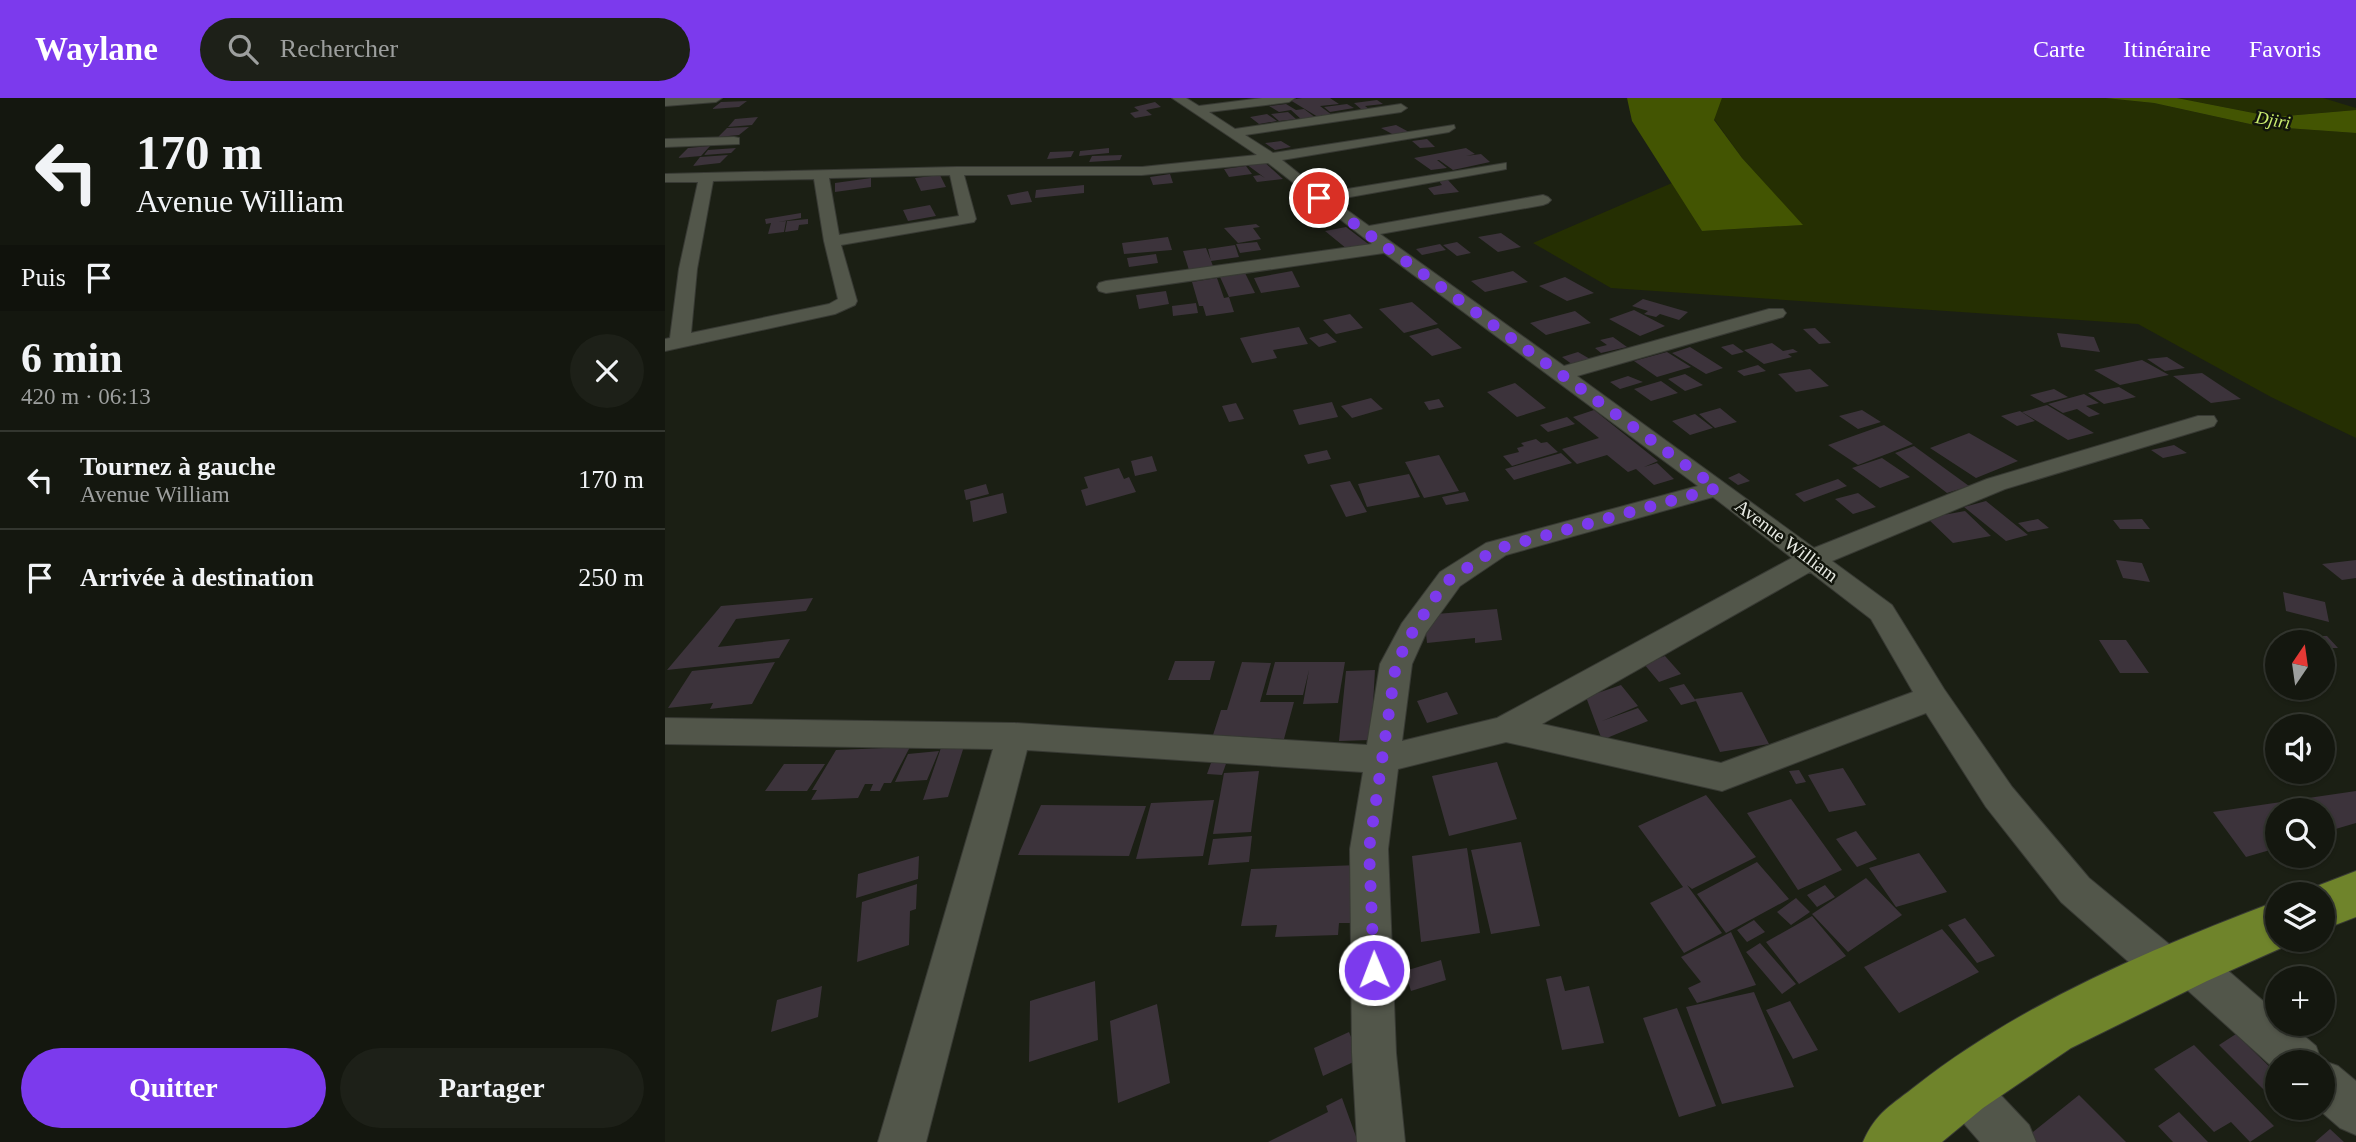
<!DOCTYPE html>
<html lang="fr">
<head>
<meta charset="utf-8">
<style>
	:root { --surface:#14170f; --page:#1d2018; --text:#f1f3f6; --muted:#9d9f9e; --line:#33362f; --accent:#7c3aed }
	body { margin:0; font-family:"Times New Roman",serif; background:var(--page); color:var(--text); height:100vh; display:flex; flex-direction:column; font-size:26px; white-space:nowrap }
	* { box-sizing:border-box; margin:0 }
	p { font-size:23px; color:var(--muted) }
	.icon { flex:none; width:38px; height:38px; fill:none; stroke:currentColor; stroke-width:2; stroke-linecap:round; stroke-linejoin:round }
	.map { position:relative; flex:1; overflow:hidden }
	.details { display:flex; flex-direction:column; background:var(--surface); width:665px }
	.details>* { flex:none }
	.guide { background:#14170f; color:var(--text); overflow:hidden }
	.needle { width:46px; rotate:13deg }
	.fabs { position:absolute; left:1600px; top:532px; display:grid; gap:14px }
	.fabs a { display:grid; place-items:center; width:70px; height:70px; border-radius:50%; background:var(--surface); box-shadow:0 2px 5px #0004,0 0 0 2px var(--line); font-size:35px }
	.pin { position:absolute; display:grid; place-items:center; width:60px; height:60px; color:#fff; margin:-30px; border:4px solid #fff; border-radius:50%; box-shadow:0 2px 7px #0007 }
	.me { position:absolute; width:77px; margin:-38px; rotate:359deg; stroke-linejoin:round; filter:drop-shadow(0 0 5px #0008) }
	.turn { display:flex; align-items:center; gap:24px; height:147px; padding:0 21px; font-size:32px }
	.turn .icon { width:91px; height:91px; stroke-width:2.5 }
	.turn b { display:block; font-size:49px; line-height:60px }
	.then { display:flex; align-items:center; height:66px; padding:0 21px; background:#0003; gap:14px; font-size:26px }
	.round { display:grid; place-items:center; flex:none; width:74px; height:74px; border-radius:37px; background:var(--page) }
	.head { display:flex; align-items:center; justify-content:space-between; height:119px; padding:0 21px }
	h1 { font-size:42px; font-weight:700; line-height:52px }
	.cta { display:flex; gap:14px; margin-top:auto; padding:14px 21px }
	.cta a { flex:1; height:80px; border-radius:42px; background:var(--accent); color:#fff; font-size:28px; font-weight:700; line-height:80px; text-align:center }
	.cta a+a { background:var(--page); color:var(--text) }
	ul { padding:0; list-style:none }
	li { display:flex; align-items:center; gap:21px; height:98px; padding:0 21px; border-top:2px solid var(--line) }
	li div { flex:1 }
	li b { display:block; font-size:26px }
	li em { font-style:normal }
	header { display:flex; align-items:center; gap:42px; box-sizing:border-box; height:98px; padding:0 35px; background:var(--accent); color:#fff }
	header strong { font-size:33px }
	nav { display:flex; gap:38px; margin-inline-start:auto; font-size:24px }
	.search { width:490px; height:63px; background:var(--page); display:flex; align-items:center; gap:18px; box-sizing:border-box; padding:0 24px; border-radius:38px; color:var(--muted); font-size:26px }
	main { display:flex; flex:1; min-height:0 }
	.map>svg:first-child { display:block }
	.green { fill:#252f02 }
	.water { fill:#435502 }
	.building { fill:#3c333b }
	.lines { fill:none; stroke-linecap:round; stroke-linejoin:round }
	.minor-casing { stroke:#383a34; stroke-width:2 }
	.trunk-casing { stroke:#383a34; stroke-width:2 }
	.minor { fill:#52564a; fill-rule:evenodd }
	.trunk { fill:#6f842b; fill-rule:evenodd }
	.route { stroke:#7c3aed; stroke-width:12; stroke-dasharray:0 21.6 }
	.labels { text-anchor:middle; stroke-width:5; stroke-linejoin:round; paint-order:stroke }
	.far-water-label { font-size:18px; font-style:italic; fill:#cbed70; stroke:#12150c }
	.street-label { font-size:19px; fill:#e7eae3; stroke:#12150c }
</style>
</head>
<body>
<header>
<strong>Waylane</strong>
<div class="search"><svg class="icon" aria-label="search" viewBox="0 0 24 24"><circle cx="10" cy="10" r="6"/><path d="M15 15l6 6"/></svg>Rechercher</div>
<nav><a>Carte</a><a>Itinéraire</a><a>Favoris</a></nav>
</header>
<main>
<section class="details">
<div class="guide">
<div class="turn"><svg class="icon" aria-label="left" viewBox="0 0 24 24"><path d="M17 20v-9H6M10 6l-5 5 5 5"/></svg><div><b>170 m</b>Avenue William</div></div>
<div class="then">Puis<svg class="icon" aria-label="arrive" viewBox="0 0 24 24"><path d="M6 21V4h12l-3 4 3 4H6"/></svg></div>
</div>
<div class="head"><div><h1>6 min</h1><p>420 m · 06:13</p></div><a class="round"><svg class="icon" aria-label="close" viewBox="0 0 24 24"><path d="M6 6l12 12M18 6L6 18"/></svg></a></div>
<ul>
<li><svg class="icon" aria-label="left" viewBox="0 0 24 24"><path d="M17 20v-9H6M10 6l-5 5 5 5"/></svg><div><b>Tournez à gauche</b><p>Avenue William</p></div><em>170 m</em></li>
<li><svg class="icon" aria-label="arrive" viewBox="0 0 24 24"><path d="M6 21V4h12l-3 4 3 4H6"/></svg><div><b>Arrivée à destination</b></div><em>250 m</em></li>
</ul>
<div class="cta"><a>Quitter</a><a>Partager</a></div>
</section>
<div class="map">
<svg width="1691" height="1044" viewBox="0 0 1691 1044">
	<rect width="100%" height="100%" fill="#1b1f14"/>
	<path class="green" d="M1057,0H1440L1489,5L1594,28L1691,35V340L1606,299L1473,226L946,190L868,145L1007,85L1037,133L1137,127L1077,60L1049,21Z
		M1512,0H1658L1691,10V12L1609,19Z"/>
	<path class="water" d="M962,0H1057L1049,22L1077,60L1138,127L1037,133L967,23Z
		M1440,0H1512L1609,19L1691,12V35L1594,28L1489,5Z"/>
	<path class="building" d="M637,0H665L674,6L655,8L667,17L653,19L625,2Z
		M712,2L718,6L700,8L704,11L697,12L689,5Z
		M82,3L74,9L47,11L56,4Z
		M490,4L496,9L481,12L487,17L470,20L465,15L474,13L469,9Z
		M621,6L631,12L639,11L651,20L637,22L626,12L614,14L604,8Z
		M682,6L689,10L665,14L659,9Z
		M623,14L631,21L614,23L606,16Z
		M602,16L612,23L594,26L585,19Z
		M93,19L87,27L63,29L70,21Z
		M731,27L744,34L729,37L716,30Z
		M84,29L74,37L53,39L62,30Z
		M762,41L770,49L755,50L747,43Z
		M616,43L626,49L610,52L600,45Z
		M45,48L36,58L13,60L23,50Z
		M71,50L66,55L39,57L43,52Z
		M444,50V55L414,58L415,53Z
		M801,50L810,56L801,58L816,56L825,64L788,72L774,62H772L782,70L766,72L749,60Z
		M409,53L406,59L382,61L385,54Z
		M63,57L55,65L28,68L35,59Z
		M457,57L455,62L424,64L427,58Z
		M598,63L618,81L592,84L588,78L595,77L600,80L581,66Z
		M581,68L587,76L564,79L559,71Z
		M505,76L508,85L488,87L485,79Z
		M275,77L281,89L256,93L250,80Z
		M206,80V89L170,94V85Z
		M782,81L794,94L769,97L763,90L777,87L773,82Z
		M419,87V95L370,100L371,92Z
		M363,93L367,104L346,107L342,97Z
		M265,107L271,118L243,123L238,112Z
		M136,115V120L113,124L121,123L119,134L103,136L106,125L101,126L100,121Z
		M143,121V126L134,127L133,132L120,134L122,123Z
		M591,126L595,129L588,130L596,141L573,145L559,130Z
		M681,129L706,148L682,151L660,133Z
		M836,135L856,149L833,154L813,139Z
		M503,139L507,152L459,156L457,145Z
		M592,144L596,152L575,155L571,146Z
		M792,144L806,155L792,158L778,147Z
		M775,146L781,152L757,157L751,151Z
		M570,147L574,159L546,163L543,151Z
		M541,150L548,168L524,172L518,153Z
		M491,156L493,165L464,169L462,160Z
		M627,173L635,189L596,195L589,180Z
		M848,173L863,184L820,194L806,183Z
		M580,175L590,195L564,199L555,179Z
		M900,179L929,195L902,203L874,188Z
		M552,180L559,200L564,199L569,214L541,218L538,208H534L527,184Z
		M501,193L504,206L474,211L471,197Z
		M978,201L1023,214L1014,222L995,216L991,219L979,216L983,213L967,208Z
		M747,204L773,226L739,235L714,211Z
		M531,205L533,215L508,218L507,208Z
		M969,212L1000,228L975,238L944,221Z
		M910,213L926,225L881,237L865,225Z
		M685,216L698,230L671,236L658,222Z
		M634,229L643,246L608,252L612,260L587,265L575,240Z
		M773,230L797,250L767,258L744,238Z
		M1150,230L1166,245L1154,246L1138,231Z
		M662,235L672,244L654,249L644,240Z
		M1392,235L1429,239L1435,254L1396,249Z
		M948,239L962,249L936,255L930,250L942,247L935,242Z
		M1107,245L1118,253L1128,251L1133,254L1123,256L1127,259L1099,266L1079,252Z
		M1068,246L1079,254L1067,257L1056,249Z
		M1025,249L1058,270L1041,276L1007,255Z
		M913,254L925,261L908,267L897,259Z
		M1002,254L1026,269L992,279L969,263Z
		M1502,259L1520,270L1500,273L1482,261Z
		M1477,262L1504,277L1455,287L1429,272Z
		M1093,267L1101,273L1079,278L1072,273Z
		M1145,271L1164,288L1131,294L1113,276Z
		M1537,275L1576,301L1546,305L1508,278Z
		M1020,276L1038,287L1020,293L1003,281Z
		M963,278L978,284L955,291L945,284Z
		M996,283L1013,295L986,303L969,291Z
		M850,285L881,310L852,319L822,294Z
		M1454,289L1471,299L1439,306L1423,295Z
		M1389,291L1403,299L1379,305L1365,297Z
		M1419,296L1434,305L1421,308L1435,316L1424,319L1412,311L1398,315L1383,306Z
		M706,300L718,311L687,320L676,308Z
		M774,301L779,309L764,312L759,304Z
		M667,304L673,319L634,327L628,312Z
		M571,305L579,321L564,324L557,308Z
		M1382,307L1429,335L1403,342L1357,314Z
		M1055,310L1072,324L1050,330L1034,316Z
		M929,312L993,363L979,369L992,365L1009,381L989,387L971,371L963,374L942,357L912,366L897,351L934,340L908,319Z
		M1197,312L1216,324L1193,331L1174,318Z
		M1355,313L1370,323L1352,328L1336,318Z
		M1030,316L1048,330L1025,337L1007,323Z
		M902,319L910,326L883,334L875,327Z
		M1219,327L1248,346L1193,367L1163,347Z
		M1304,335L1353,363L1311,380L1265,350Z
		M871,341L876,345L882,344L893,354L847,368L838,358L854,354L852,350L859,348L856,345Z
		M1509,347L1522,355L1498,360L1486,352Z
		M1249,348L1304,388L1282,395L1230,355Z
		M662,352L666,361L643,366L639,357Z
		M896,355L907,365L849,382L840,371Z
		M774,357L794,393L759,400L740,364Z
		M487,358L492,373L470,378L466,363Z
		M1217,360L1245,379L1215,390L1187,370Z
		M454,370L459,381L464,379L471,394L421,408L416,392L423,390L419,379Z
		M1074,375L1085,383L1073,387L1063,380Z
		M744,376L755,399L702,409L693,386Z
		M1173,381L1182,388L1139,404L1130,396Z
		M685,383L702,414L681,419L665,387Z
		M321,386L324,396L301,402L299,392Z
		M800,394L804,403L781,407L777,399Z
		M338,395L342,415L308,424L305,403Z
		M1193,395L1211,409L1188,416L1170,401Z
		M1321,403L1363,437L1341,443L1299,409Z
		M1300,413L1326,438L1288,445L1262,420Z
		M1373,421L1384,430L1363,434L1353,425Z
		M1477,421L1485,431H1455L1448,422Z
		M1451,462L1477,465L1485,484L1458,480Z
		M1691,462V480L1677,482L1657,466Z
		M1618,494L1660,504L1664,524L1621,513Z
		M148,500L141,513L71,521L53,549L125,541L114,560L2,572L56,508Z
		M832,511L837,542L810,545V540L762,545L759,517Z
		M1651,538H1662L1673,550H1661Z
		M1434,542H1461L1484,575H1455Z
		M1000,558L1016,576L994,584L979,566Z
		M510,563H550L545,582H503Z
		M110,564L87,606L45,611L48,605L3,610L27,573Z
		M577,564L606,565L595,604H629L619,641L548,637L556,612H562Z
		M610,564H680L673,605L638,606L644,572L638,597H601Z
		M710,572L706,642L674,643L681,573Z
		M1019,586L1031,603L1016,607L1004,590Z
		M956,587L973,608L937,623L973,610L983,623L937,642L921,599Z
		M782,594L793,616L762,625L752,603Z
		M1077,594L1104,646L1055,654L1030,601Z
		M301,642L283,699L258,702L278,644Z
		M245,649L226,685H219L215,693H205L208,686H200L193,700L146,702L152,692H147L171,652Z
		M274,653L262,682L230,684L243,656Z
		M547,662L562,663L557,677L542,676Z
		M832,664L852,721L784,738L767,678Z
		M119,666H160L142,693H100Z
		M1178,670L1201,707L1164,714L1143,677Z
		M1134,672L1141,684L1131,686L1124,673Z
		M594,673L586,734L548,736L559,675Z
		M1691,693V725L1657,735V712H1612V750L1581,759L1548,714Z
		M1041,697L1091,759L1027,791L1022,787L1057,835L1019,855L985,805L1018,789L973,728Z
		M1126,701L1177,772L1133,792L1082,715Z
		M549,702L538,758L471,761L486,705Z
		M376,707L481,708L464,758L353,757Z
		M1191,733L1212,761L1192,769L1171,741Z
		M587,738L584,764L543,767L548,741Z
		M856,744L875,828L826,836L806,752Z
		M802,750L815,835L756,844L747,758Z
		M1254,755L1282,794L1231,809L1204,770Z
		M254,758L253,781L191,800L193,776Z
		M1092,764L1124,801L1061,835L1032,796Z
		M694,767L689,825H674L673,837L610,839L612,827L576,828L586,771Z
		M1201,780L1237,817L1183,854L1147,816Z
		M252,786L251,811L245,813L244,847L192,864L197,804Z
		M1160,787L1170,799L1152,809L1142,797Z
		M1131,800L1145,814L1126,827L1112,814Z
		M1147,818L1181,858L1134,886L1101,844Z
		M1300,820L1330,858L1312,865L1283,827Z
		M1089,822L1100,834L1082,844L1072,832Z
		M1277,831L1314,874L1234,915L1199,869Z
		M1066,834L1091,887L1032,905L1023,890L1036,884L1016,859Z
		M1095,845L1131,886L1117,896L1081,854Z
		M776,862L781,882L746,893L740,873Z
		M896,878L900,893L924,888L939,945L897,952L881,881Z
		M430,883L433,942L364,964L365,903Z
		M157,888L153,919L106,934L112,902Z
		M1089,894L1129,989L1057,1006L1021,909Z
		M1125,903L1153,952L1128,961L1101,912Z
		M492,906L505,985L453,1005L445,923Z
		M1012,910L1051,1008L1014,1019L978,920Z
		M684,934L695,961L658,978L649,950Z
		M1571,936L1612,976V1005L1554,947Z
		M1529,947L1609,1028L1585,1044L1566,1024L1549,1034L1489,971Z
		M1414,997L1461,1044H1368L1363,1038Z
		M677,1000L693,1044H603L663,1014L661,1008Z
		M1514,1014L1543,1044H1508L1493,1028Z
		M1665,1031L1679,1044H1650Z"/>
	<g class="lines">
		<g class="minor-casing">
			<path id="minor" d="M0,0H57L51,4L0,8Z
				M507,0H521L534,8L597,0H630L624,4L544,14L570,31L736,6L742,10L736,14L580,37L608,55L789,27L790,30L784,34L617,62L658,95L841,65V71L836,72L668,102L704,128L878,97L883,99L886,102L883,105L878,107L715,136L899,268L1104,211H1118L1121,215L1118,219L912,278L1149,450L1322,381L1533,318H1549L1552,323L1549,328L1340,391L1167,463L1227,507L1279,591L1347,689L1424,780L1510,851L1523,845L1538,851L1612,915V926H1625L1651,948L1656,962L1673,968L1691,983V1037L1675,1030L1652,1010H1657V964H1612V973L1519,889L1506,894L1491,888L1396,804L1321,709L1261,615L1057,693L841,644L733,671L723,751L731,955L740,1044H692L687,955L685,751L698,674L362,652L261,1044H213L328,651L0,646V620L349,625L702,647L715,566L737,525L775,474L821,445L1033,388L719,155L441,195L434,193L432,189L434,185L441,183L707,146L603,65L477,77H299L311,121L309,124L176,147L192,203L190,207L170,216L0,253V241L5,240L14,171L33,84H0V76L291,69H477L592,57ZM285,77L294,118L174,137L164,80ZM149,81L159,143L173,201L164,206L26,235L32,171L48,83ZM1048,399L1127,460L832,620L737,643L747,566L761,535L795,488L841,457ZM1145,474L1206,521L1248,594L1056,665L877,626Z
				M69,39L74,40V46L0,49V41Z
				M1297,966L1313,973L1364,1027L1371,1044H1315L1281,1005L1274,989L1281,973Z"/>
		</g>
		<g class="trunk-casing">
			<path id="trunk" d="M1691,773V819L1657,832V796H1637L1639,793Z
				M1612,803V842H1631L1630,844L1542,883L1406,950L1318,1010L1277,1044H1198C1211,1014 1227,1007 1252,987C1358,904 1486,851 1612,803Z"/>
		</g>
		<use href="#minor" class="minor"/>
		<use href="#trunk" class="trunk"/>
	</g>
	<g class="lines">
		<path class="route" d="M654,100L1052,390L831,451L785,481L768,502L748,533L731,566L704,751L709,872"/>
	</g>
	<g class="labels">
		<g class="far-water-label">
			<text transform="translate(1608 22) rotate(10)" y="6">Djiri</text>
		</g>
		<g class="street-label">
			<text transform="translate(1122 442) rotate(37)" y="7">Avenue William</text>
		</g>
	</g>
</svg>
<div class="fabs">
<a><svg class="needle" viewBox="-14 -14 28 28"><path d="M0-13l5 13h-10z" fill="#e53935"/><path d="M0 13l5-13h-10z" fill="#9d9f9e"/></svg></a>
<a><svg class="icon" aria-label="sound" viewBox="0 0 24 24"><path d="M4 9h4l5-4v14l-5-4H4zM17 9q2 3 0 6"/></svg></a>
<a><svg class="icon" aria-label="search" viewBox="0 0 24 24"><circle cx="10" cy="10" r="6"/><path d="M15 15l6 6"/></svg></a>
<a><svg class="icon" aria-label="layers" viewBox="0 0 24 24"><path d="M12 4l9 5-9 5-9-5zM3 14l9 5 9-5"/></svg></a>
<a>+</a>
<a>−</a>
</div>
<div class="pin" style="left:654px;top:100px;background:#d93025"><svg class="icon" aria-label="arrive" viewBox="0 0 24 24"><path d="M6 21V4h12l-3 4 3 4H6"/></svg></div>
<svg class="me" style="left:709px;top:872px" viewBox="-20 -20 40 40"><circle r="17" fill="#7c3aed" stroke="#fff" stroke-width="3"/><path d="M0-11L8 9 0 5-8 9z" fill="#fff"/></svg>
</div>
</main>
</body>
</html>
